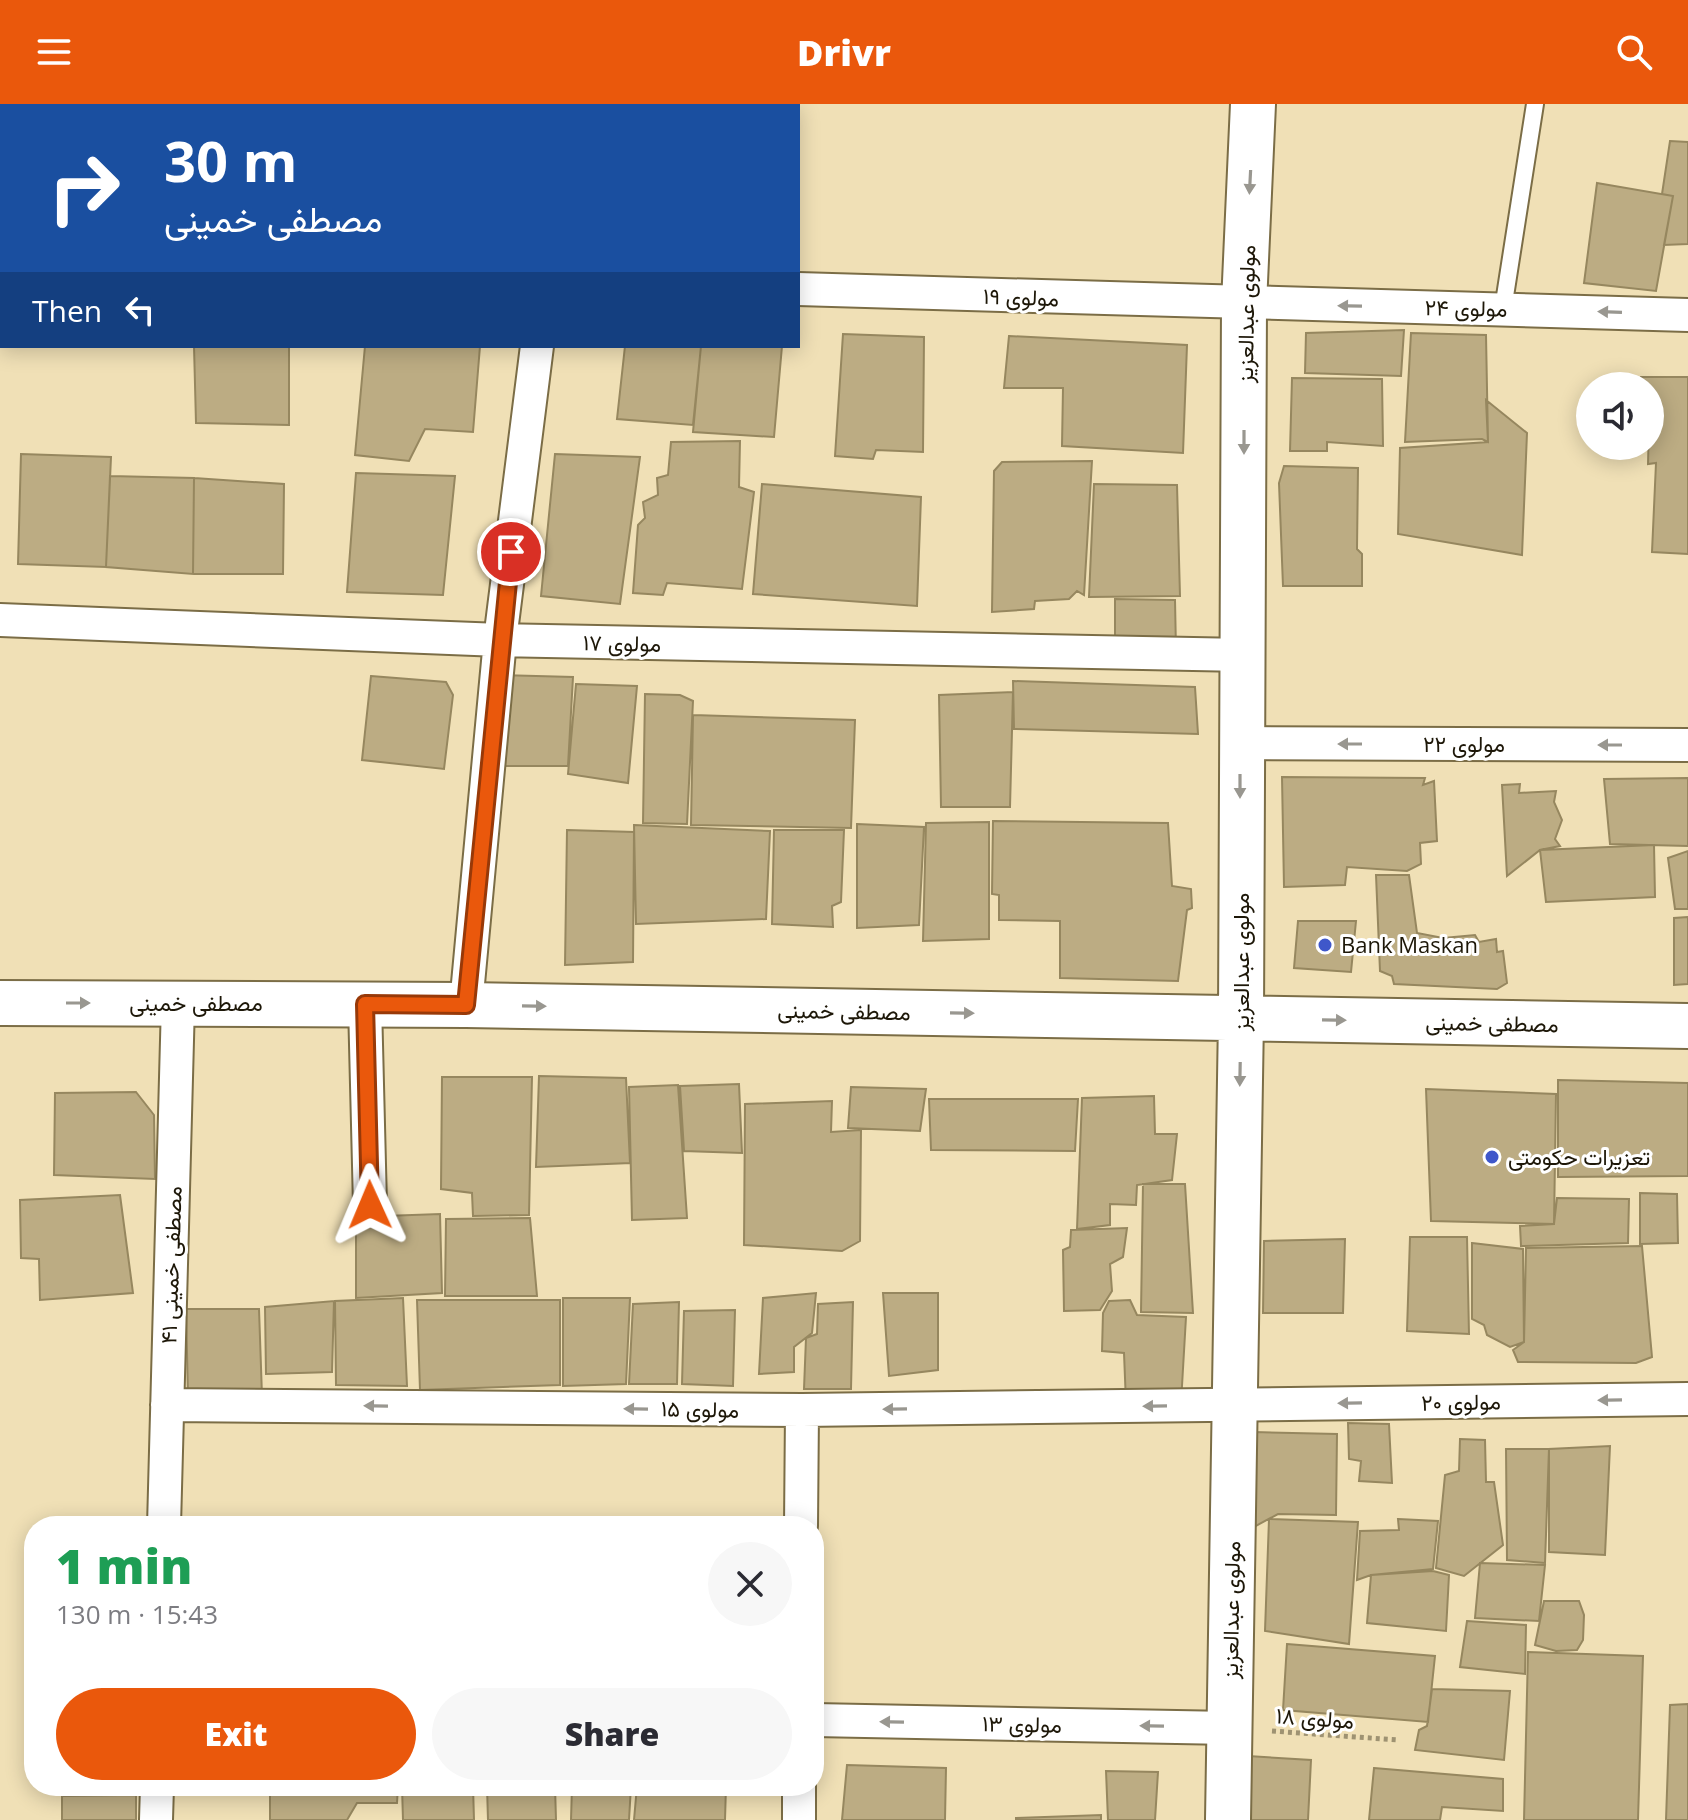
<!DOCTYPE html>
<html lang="en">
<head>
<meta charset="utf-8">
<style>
	:root { --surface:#fff; --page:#f7f7f7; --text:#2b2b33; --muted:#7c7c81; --accent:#ea580c }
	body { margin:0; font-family:"Open Sans",Vazirmatn,sans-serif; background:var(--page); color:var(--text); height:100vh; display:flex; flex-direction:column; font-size:30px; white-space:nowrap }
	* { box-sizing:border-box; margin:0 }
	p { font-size:26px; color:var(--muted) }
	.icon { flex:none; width:44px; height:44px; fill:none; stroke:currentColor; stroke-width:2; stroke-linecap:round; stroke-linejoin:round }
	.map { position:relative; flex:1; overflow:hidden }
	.side { position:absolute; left:24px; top:1412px; width:800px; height:280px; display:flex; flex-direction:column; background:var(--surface); border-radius:32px; box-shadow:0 4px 20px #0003 }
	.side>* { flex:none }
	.banner { position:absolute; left:0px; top:0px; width:800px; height:244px; box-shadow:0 4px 20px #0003; background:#1a4fa0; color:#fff; overflow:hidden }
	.controls { position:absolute; left:1576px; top:268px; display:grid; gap:16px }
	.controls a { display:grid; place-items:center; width:88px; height:88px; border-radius:50%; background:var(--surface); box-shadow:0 4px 20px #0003; font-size:40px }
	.pin { position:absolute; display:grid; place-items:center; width:68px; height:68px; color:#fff; margin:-34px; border:4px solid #fff; border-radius:50%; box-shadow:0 2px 8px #0007 }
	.me { position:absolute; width:88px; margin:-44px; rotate:359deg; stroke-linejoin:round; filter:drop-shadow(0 0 6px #0008) }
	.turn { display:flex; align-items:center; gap:28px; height:168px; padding:0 32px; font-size:36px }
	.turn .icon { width:104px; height:104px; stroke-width:2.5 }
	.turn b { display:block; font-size:56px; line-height:68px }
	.then { display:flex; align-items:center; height:76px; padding:0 32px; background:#0003; gap:16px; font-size:30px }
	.round { display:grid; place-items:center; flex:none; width:84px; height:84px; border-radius:42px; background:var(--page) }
	.headline { display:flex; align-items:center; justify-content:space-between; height:136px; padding:0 32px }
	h1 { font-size:48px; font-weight:800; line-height:60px; color:#1e9e55 }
	.cta { display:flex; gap:16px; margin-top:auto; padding:16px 32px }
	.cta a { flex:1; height:92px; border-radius:48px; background:var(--accent); color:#fff; font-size:32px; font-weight:800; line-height:92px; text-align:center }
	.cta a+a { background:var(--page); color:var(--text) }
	header { display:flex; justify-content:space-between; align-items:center; height:104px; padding:0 32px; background:var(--accent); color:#fff; font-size:36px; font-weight:800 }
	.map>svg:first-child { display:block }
	.building { fill:#bcac83; stroke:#96875f; stroke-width:2 }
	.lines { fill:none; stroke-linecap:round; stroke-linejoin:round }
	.service-casing { stroke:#7b6d46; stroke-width:20 }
	.minor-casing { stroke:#7b6d46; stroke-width:36 }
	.secondary-casing { stroke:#7b6d46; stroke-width:48 }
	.path { stroke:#9e9272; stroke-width:5; stroke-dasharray:4 4; stroke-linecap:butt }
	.service { stroke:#fff; stroke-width:16 }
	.minor { stroke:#fff; stroke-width:32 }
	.secondary { stroke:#fff; stroke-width:44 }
	.oneway { fill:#999790 }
	.route-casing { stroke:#983908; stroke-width:20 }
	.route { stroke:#ea580c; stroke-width:14 }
	.poi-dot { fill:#3f57ca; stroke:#fff; stroke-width:3 }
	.labels { text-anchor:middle; stroke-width:6; stroke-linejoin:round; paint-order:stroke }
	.street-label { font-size:22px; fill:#1d1708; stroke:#fff }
	.poi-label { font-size:22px; fill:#1d1708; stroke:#fff; text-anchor:start }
</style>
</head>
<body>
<header><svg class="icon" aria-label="menu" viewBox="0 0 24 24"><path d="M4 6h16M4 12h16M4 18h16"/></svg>Drivr<svg class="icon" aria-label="search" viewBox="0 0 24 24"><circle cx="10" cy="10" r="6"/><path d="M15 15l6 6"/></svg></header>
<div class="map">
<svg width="1688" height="1716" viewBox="0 0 1688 1716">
	<rect width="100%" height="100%" fill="#f0e0b6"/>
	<path class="building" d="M1670,37L1688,38V140L1664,141L1673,92L1662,90Z
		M1597,79L1673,92L1656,187L1584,179Z
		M1404,226L1401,272L1305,269L1306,229Z
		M1411,229L1486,231L1488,338L1482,335L1405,338Z
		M843,230L924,233L923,348L876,346L873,355L835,352Z
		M1009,232L1187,241L1183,349L1062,342L1063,284H1004Z
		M194,242H289V321L196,319Z
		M365,242H480L473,328L425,325L409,357L355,351Z
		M625,242H701L693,321L617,315Z
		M701,242H782L774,333L693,328Z
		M1641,273H1688V450L1652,448L1656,359L1648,360L1650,282H1641Z
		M1292,274L1382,275L1383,342L1327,338V347H1290Z
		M1486,296L1527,329L1522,451L1398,430L1400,344L1488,338Z
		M740,337L739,383L754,388L742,485L667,479L663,491L633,489L638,421L645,414L643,398L658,391L657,374L668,371L671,338Z
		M21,350L111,353L106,463L18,460Z
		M555,350L640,353L620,500L541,492Z
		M1092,357L1084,491L1077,487L1069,495L1035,497L1034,505L992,508L994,367L1002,358Z
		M1284,362L1358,364L1357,445L1362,450V482H1283L1279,379Z
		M356,369L455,372L443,491L347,488Z
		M110,372L194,374L193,470L106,463Z
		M194,374L284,380L283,470H193Z
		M762,380L921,393L917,502L753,490Z
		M1094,380L1177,381L1180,492L1089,493Z
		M1115,495L1175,496L1176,546L1115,544Z
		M502,571L573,573L568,662H494Z
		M371,572L446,578L453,591L444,665L362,656Z
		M1013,577L1195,583L1198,630L1014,625Z
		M576,580L637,582L628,679L568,670Z
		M1013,588L1010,703H941L939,591Z
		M645,590L680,591L693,597L687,720L643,719Z
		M693,611L855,616L851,724L691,721Z
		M1282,673L1425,674L1423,681L1434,677L1437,737L1420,739L1421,760L1407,767L1347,763L1345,781L1284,783Z
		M1688,674V742L1610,740L1604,675Z
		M1520,680L1519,689L1556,687L1554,698L1562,716L1555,735L1560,742L1540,746L1507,772L1502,681Z
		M993,717L1168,719L1172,782L1191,785L1192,804L1187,806L1178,877L1060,874V817L999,816V791L992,790Z
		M989,718V835L923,837L926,719Z
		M857,720L924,723L919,821L857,824Z
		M634,721L770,727L766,815L636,820Z
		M567,726L634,728L633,858L565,861Z
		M774,726H844L841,798L832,802L833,823L772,820Z
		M1654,741L1655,793L1546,798L1540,746Z
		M1688,747V805H1675L1668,754Z
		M1376,771H1409L1417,829L1443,834L1475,831L1479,838L1496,835L1497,848L1503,847L1507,879L1497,885L1394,880L1392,872L1380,867Z
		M1688,813V880L1674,881V814Z
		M1298,817H1356L1351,868L1294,864Z
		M539,972L626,974L630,1059L536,1063Z
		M442,973H532L529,1111L473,1112L472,1089L441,1085Z
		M1558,976L1688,979V1072L1558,1073Z
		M739,980L742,1049L684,1047L680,982Z
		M678,981L687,1114L632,1116L629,983Z
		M851,983L926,985L920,1027L848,1024Z
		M1426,985L1556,990L1554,1120L1431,1117Z
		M136,988L154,1011L155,1075L54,1071L55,989Z
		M1154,992L1155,1030H1177L1172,1076L1137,1081L1136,1101L1110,1100V1121L1077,1125L1082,994Z
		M929,995H1078L1075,1047L931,1046Z
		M832,997L831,1028L861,1026L860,1137L842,1147L744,1141L745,1000Z
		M1143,1080H1185L1193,1209L1141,1208Z
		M1640,1089L1677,1090L1678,1139L1640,1140Z
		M120,1091L133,1189L40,1196L39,1155L21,1154L20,1096Z
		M1557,1094L1629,1095L1628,1139L1521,1142L1520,1122L1554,1120Z
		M440,1110L442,1189L356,1194V1113Z
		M530,1114L537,1192H445L446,1115Z
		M1127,1124L1123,1153L1110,1160L1112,1187L1100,1206L1064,1207L1063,1146L1070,1143L1071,1126Z
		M1410,1133H1467L1469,1230L1407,1227Z
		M1345,1135L1343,1209H1263L1264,1137Z
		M1472,1139L1523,1145L1524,1238L1510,1243L1487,1231L1484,1221L1472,1215Z
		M1642,1142L1652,1253L1636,1259L1518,1258L1513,1246L1524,1238L1526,1144Z
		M816,1189L812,1229L794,1243V1268L759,1270L763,1194Z
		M883,1189H938V1266L889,1272Z
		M403,1194L407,1282L336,1281L335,1197Z
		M563,1194H630L626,1280L563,1282Z
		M417,1196H560V1281L420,1286Z
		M1130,1196L1137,1211L1186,1213L1181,1299H1126L1124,1249L1102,1247L1103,1209L1109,1197Z
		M334,1197L332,1268L266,1270L265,1203Z
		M679,1198L677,1280H629L633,1200Z
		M853,1198L851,1285H804L806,1234L817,1230L818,1200Z
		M186,1205H259L262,1292H188Z
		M735,1206L733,1282L682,1280L684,1207Z
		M1348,1319L1389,1320L1392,1379L1359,1377L1361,1357L1349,1355Z
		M1254,1328L1337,1330L1336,1411L1278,1410L1252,1424Z
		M1460,1335L1485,1336L1486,1378H1494L1503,1441L1464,1472L1436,1464L1445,1371L1459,1367Z
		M1610,1342L1605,1451L1549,1448V1345Z
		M1506,1345H1549L1545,1459L1507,1456Z
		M1269,1415L1358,1418L1349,1540L1265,1527Z
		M1398,1415L1438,1417L1433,1465L1371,1471L1357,1476L1360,1427L1399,1426Z
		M1480,1459L1545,1461L1539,1517L1475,1514Z
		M1433,1467L1449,1471L1446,1527L1367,1519L1371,1471Z
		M1544,1497H1579L1584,1511L1583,1536L1577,1546L1556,1547L1535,1541Z
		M1467,1517L1526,1521L1525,1570L1460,1563Z
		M1287,1540L1435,1552L1428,1618L1283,1606Z
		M1528,1548L1643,1552L1638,1716H1524Z
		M1432,1585L1510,1587L1504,1656L1415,1646L1419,1626L1427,1622Z
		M1688,1600V1716H1666L1670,1601Z
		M1248,1652L1311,1656L1308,1716H1248Z
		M847,1661L946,1664L945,1716H842Z
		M1374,1664L1503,1675V1707L1442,1703L1440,1716H1369Z
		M1106,1667L1158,1668L1155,1716H1108Z
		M270,1682H398L397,1699H357L347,1716H270Z
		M402,1682H473L474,1716H403Z
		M487,1682H555L556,1716H488Z
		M572,1682H631L629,1716H571Z
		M637,1682H726L725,1716H634Z
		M136,1691V1716H62V1692Z
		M1101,1711V1716H1016V1714Z"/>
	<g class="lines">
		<g class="service-casing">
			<path id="service" d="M1503,205L1535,0"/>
		</g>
		<g class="minor-casing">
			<path id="minor" d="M798,185L1688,211
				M0,516L500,536L1244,551
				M1240,639L1688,641
				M365,900L370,1101
				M466,901L500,536L537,242
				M167,1301L802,1306L1688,1295
				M164,1422L178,899
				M801,1422L802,1306
				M814,1616L1230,1624
				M156,1716L157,1682
				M799,1716V1682"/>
		</g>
		<g class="secondary-casing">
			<path id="secondary" d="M93,2L94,0
				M0,12L2,9
				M0,139L2,136
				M0,899L466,901L1688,922
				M1228,1716L1241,914L1244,200L1253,0"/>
		</g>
		<path class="path" d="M1272,1627L1398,1636"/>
		<use href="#service" class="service"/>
		<use href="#minor" class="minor"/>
		<use href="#secondary" class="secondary"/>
	</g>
	<defs><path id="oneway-solid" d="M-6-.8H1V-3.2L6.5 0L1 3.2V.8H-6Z" transform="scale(2)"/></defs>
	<g class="oneway">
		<use href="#oneway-solid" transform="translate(1250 78) rotate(93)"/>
		<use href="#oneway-solid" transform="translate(1350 202) rotate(-179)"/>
		<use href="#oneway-solid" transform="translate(1610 208) rotate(-178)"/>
		<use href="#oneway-solid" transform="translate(1244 338) rotate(90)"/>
		<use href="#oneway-solid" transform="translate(1350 640) rotate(-180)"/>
		<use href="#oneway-solid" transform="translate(1610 641) rotate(-180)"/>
		<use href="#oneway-solid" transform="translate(1240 682) rotate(90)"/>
		<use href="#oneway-solid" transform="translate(78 899)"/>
		<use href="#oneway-solid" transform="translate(534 902) rotate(1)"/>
		<use href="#oneway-solid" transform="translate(962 909) rotate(1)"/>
		<use href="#oneway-solid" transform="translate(1334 916) rotate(1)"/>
		<use href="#oneway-solid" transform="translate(1240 970) rotate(91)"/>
		<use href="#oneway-solid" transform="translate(1610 1296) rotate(179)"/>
		<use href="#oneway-solid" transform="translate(1350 1299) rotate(179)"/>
		<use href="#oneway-solid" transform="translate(376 1302) rotate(-179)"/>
		<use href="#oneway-solid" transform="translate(1155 1302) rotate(179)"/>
		<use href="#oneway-solid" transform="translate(636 1305) rotate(-179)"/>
		<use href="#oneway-solid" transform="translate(895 1305) rotate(179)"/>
		<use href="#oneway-solid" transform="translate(892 1618) rotate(-179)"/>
		<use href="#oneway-solid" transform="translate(1152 1622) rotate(-179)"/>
	</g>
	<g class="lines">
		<g class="route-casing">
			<path id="route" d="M370,1101L365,900L466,901L511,448"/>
		</g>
		<use href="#route" class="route"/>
	</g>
	<g class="poi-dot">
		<circle cx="1325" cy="841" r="8"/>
		<circle cx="1492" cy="1053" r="8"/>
	</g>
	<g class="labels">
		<g class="street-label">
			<text transform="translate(1021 193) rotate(2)" y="8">مولوی ۱۹</text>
			<text transform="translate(1466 204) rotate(1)" y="8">مولوی ۲۴</text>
			<text transform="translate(1246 210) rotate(-89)" y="8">مولوی عبدالعزیز</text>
			<text transform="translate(622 539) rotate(1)" y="8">مولوی ۱۷</text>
			<text x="1464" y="648">مولوی ۲۲</text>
			<text transform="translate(1241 858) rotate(-90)" y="8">مولوی عبدالعزیز</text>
			<text x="196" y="907">مصطفی خمینی</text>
			<text transform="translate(844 907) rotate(1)" y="8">مصطفی خمینی</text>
			<text transform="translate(1492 919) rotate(1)" y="8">مصطفی خمینی</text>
			<text transform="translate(171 1161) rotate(-88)" y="8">مصطفی خمینی ۴۱</text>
			<text transform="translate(1461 1298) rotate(-1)" y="8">مولوی ۲۰</text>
			<text transform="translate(700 1305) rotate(1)" y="8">مولوی ۱۵</text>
			<text transform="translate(1231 1506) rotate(-89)" y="8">مولوی عبدالعزیز</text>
			<text transform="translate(1315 1614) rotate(4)" y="8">مولوی ۱۸</text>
			<text transform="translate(1022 1620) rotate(1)" y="8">مولوی ۱۳</text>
		</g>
		<g class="poi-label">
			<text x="1341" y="849">Bank Maskan</text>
			<text x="1508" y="1061">تعزیرات حکومتی</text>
		</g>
	</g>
</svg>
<div class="controls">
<a><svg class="icon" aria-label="sound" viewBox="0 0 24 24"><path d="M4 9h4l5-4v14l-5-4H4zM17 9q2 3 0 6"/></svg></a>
</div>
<div class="pin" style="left:511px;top:448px;background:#d93025"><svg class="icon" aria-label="arrive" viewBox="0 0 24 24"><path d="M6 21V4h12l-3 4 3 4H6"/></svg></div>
<svg class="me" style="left:370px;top:1101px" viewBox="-20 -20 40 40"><path d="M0-17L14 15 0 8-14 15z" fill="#ea580c" stroke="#fff" stroke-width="4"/></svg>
<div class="banner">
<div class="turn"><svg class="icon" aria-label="right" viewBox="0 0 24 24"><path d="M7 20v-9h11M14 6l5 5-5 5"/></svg><div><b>30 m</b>مصطفی خمینی</div></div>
<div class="then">Then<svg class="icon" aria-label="left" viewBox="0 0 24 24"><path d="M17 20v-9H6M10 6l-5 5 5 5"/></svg></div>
</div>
<section class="side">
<div class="headline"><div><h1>1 min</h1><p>130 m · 15:43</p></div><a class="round"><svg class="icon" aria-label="close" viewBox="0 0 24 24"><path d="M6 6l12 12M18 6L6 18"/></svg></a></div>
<div class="cta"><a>Exit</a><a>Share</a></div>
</section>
</div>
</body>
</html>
